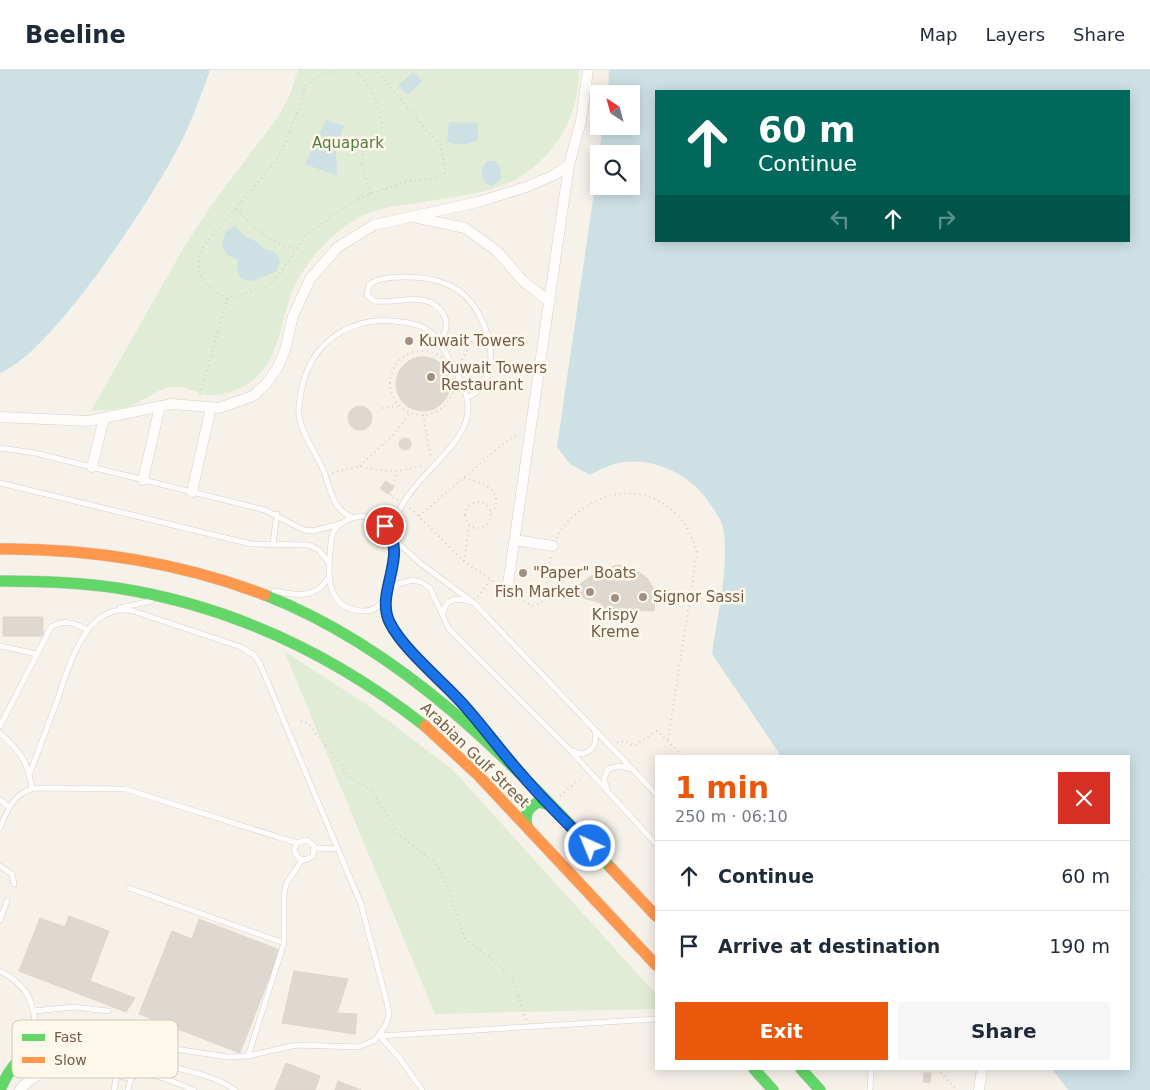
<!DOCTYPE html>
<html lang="en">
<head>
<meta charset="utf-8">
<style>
	:root { --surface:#fff; --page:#f6f6f7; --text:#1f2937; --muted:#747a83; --line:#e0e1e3; --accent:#ea580c }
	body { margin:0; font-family:"DejaVu Sans",sans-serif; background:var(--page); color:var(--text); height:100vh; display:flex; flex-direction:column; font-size:19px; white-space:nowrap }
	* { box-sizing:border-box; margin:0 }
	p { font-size:16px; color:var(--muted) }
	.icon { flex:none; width:28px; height:28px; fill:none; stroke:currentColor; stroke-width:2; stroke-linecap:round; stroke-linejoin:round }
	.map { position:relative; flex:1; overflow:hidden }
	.drawer { position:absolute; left:655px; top:685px; width:475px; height:315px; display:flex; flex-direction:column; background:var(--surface); border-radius:0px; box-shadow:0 2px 12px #0003 }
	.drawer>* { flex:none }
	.banner { position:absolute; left:655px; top:20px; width:475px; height:152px; border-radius:0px; box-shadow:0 2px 12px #0003; background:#00695c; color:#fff; overflow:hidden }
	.needle { width:32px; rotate:324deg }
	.buttons { position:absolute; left:590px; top:15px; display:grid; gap:10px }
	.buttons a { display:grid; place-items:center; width:50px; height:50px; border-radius:0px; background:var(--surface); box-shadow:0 2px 12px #0003; font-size:25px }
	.pin { position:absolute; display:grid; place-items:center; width:42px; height:42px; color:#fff; margin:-21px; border:2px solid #fff; border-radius:50%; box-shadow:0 1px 5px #0007 }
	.me { position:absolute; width:55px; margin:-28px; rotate:316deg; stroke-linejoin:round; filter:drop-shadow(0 0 4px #0008) }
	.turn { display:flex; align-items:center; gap:18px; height:105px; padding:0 20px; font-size:22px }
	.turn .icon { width:65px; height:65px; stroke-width:2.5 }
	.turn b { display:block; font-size:35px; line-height:42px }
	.lanes { display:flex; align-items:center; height:48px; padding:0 20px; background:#0003; justify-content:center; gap:25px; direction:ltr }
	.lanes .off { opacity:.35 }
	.round { display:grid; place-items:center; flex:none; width:52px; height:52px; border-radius:0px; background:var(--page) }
	.summary { display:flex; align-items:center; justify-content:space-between; height:85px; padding:0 20px }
	h1 { font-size:30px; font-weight:800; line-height:38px; color:var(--accent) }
	.cta { display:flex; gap:10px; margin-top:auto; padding:10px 20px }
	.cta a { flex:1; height:58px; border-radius:0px; background:var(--accent); color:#fff; font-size:20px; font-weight:800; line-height:58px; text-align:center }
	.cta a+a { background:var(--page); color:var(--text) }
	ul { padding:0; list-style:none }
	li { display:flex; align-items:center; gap:15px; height:70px; padding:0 20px; border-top:1px solid var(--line) }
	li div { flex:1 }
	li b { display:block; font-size:19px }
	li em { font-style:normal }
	header { display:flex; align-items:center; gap:30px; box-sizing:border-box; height:70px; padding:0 25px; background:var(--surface); border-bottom:1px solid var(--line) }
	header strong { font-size:24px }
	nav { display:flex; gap:28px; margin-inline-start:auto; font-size:18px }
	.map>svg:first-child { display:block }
	.green { fill:#e1ecd6 }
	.water { fill:#cde1e5; fill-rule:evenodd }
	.building { fill:#dfd8d0; stroke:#ded6cd }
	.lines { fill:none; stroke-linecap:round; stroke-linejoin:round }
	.lane-casing { stroke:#d5cfc8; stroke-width:6 }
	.street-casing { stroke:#d5cfc8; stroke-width:11 }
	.fast-casing { stroke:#d5cfc8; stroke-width:12 }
	.slow-casing { stroke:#d5cfc8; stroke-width:12 }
	.path { stroke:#d7d0cb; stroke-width:2; stroke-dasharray:1 4; stroke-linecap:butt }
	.lane { stroke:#fefdfc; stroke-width:5 }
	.street { stroke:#fefdfc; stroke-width:10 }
	.fast { stroke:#63d668; stroke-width:11 }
	.slow { stroke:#ff974d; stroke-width:11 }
	.route-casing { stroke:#114b97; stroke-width:12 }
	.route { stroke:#1a73e8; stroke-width:9 }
	.poi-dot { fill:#a09083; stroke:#fef8eb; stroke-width:2 }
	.labels { text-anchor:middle; stroke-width:5; stroke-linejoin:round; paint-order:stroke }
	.park-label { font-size:15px; fill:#547c48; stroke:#fef8eb }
	.poi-label { font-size:15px; fill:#725c4c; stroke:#fef8eb; text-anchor:start }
	.street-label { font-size:15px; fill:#725c4c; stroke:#fef8eb }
	.key { fill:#fef8eb; stroke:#d4c9bb; stroke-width:1 }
	.key-label { font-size:14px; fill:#725c4c }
</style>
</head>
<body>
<header>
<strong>Beeline</strong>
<nav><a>Map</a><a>Layers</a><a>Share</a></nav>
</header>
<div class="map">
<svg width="1150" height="1020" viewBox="0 0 1150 1020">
	<rect width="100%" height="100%" fill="#f6f2ea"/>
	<path class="green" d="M298,0H579C579,54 547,101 495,118C471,126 442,128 417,133C397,136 372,138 355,150C330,166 308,188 295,216C279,249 281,295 246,315C234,322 215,328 202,324C193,321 183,316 173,317C160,317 147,329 135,334C121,340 106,340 91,341L184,177L213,133L278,47L289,27Z
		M284,581L366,634L453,700L656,924V939L435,944Z"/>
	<path class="water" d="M0,0H210C201,26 191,53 178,78C151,130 52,283 0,303Z
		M609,0H1150V1020H1068L1052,999H1129V686H781L712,584C717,546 730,496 723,458C721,448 712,437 706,428C685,401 646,384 611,395C603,398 596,402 590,405L570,394L557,377L599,88V116H631V84H599L603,56H631V24H608ZM656,21H1129V171H656Z
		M413,2L422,11L408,25L398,16Z
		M326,50L344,56L336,79L337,106L305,94Z
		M449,52L478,53V70C468,75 459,76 447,72Z
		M487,91H495L500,97L501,109L492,116C480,113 479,100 487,91Z
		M234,156C240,159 242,165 247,167C254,171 258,171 263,179C272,180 278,182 280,192L277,201L253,211L241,209L237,201L238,189L227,185L222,175L225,163Z"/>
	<path class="building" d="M396 314a27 27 0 1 1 54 0a27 27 0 1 1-54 0Z
		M348 348a12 12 0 1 1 24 0a12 12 0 1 1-24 0Z
		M399 374a6 6 0 1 1 12 0a6 6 0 1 1-12 0Z
		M386,411L394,417L388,424L380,418Z
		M617,495L633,498L647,508L656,522L654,541L630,540L621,547L610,550L604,544L601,533L577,526L580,514L594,504Z
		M3,547H43V566H3Z
		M69,846L109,861L90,911L135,928L126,942L19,901L40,848L65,857Z
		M199,849L280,880L240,983L139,944L172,861L192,869Z
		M294,901L348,909L337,943L357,944L355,964L282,953Z
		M286,993L320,1006L315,1020H275Z
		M924,1003H931L930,1013L923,1012Z
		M338,1011L361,1020H335Z"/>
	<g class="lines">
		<g class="lane-casing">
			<path id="lane" d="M439,271C445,264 449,255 444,245C430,219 397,234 374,231L367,225L369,215C379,207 394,207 406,207C426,207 449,211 464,225C490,248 507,310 467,328
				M0,378L35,383L265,440L304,460L313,461L343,453
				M0,413L251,474L309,475L319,480L329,493
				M360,446C393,449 397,471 392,499C389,515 386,542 363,541C329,540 327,509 330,484C331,477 330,468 334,461C340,452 350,448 360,446Z
				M353,448C330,439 331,415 321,395C314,381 304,366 300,351C297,340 300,327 302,317C313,269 355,244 402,252C412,253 422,255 430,262C441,270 446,284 453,297C459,308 467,321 468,335C472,380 395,412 392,466
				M394,469L420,493L474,533L656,724
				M273,473L277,444
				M388,520L398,514L413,510L421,512L430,518L449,559L568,678L656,774
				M274,521C295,525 315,530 328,508
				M385,528L386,543L394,560L485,660
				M120,538L151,531
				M443,543C445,528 459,527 471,532
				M0,576L37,584
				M0,656L51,557C65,549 74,553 88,560
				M0,663C21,682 27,690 32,718
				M572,681L583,684C595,680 598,670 594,659
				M30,703C39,679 48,655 57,631C69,597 85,531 133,541L241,577L254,585L260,594L361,834L387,933L389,944L386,955L375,970L359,977L296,975L248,986L228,987L162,977L142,980
				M607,718L604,709L608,699L619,696L632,699
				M0,730L9,737
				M0,758C7,740 15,721 36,718L125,719L297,773L307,770L314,776L313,786L305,790L298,788L294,780L297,773
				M314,778L337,779
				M0,796L12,804L14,814
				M129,818L284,873
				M0,850L7,831
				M0,901C36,920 33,939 38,975
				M33,941L74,937L108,941
				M380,966L656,949
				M380,966L401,990L422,1020
				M248,986L284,873V825L286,814L302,790
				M144,987C173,1001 209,1001 235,1020
				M137,1002L164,1008L194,1020
				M114,1020L117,1001
				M128,1020L132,1004
				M870,1020L871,999"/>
		</g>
		<g class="street-casing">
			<path id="street" d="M418,148L465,158L497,181L523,211L550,232
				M0,347L88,351L172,334L219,338L253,326L266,314L278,297L285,280L293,246L310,209L338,177L374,155L478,132L526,117L554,105L569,95
				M92,397L104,348
				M143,410L160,336
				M192,422L211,337
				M515,470L553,476
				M507,521L569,95L581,51L588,0
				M112 989a16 16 0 1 1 32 0a16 16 0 1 1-32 0Z
				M20,1020C43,994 80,982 112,995
				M979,1020L982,999"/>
		</g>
		<g class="fast-casing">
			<path id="fast" d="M0,511C39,511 78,512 117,518C233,536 333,584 425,656
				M265,525C405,580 510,690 611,798
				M527,756C524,744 528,737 539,732L550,735
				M754,999L773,1020
				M801,999L820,1020
				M0,1020C23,963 67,969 119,975"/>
		</g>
		<g class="slow-casing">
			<path id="slow" d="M0,479C89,478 182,493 265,525
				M425,656L478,705L656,895
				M611,798L656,846"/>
		</g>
		<path class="path" d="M354,0C368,5 387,51 381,66C377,75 364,74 362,89C361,99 368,114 370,124
			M237,139C253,158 270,173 295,179
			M227,229L266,216L277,208L305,166L349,134L370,124L405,112L436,108L444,104L446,98L440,75L375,0
			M227,229C203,214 189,202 205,174L279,87L300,36L306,15L319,6L338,0
			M390 313a32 32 0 1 1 64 0a32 32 0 1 1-64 0Z
			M459,294L478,262
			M200,325L227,229
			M382,338L399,336
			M423,345L431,387
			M360,396L393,365L410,343
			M332,403L360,396L377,400L398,401L423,396
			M464,408C481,413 498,415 496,437L491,442
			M398,430L390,426L398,401
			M465 445a13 13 0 1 1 26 0a13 13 0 1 1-26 0Z
			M410,438L464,491L498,515
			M419,446L508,370L520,364
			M556,468C583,423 641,405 680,448C689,458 693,470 697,482L668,670
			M464,491L469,456
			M515,526L532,536L541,533L544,527L551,486
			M478,527L490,510
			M301,651L309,654L349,706L373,722L398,764L434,792L442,803L465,869L501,897L514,914L526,950
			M617,672L626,671L634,676L657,661L683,686
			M560,726L583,706
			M1129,818L1150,803
			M937,999L957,1020"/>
		<use href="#lane" class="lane"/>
		<use href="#street" class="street"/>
		<use href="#fast" class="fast"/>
		<use href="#slow" class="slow"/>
	</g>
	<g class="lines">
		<g class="route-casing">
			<path id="route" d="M385,456C410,486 374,522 390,553C403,579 441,610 461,632C483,656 501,682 522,705C543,730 567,753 590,776"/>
		</g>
		<use href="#route" class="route"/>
	</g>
	<g class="poi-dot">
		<circle cx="409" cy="271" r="5"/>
		<circle cx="431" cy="307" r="5"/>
		<circle cx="523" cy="503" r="5"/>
		<circle cx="590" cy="522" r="5"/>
		<circle cx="643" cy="527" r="5"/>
		<circle cx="615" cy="528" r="5"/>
	</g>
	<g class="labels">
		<g class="park-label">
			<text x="348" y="78">Aquapark</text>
		</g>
		<g class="poi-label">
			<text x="419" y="276">Kuwait Towers</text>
			<text x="441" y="303">Kuwait Towers<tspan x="441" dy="17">Restaurant</tspan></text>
			<text x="533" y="508">"Paper" Boats</text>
			<text x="580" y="527" text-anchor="end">Fish Market</text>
			<text x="653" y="532">Signor Sassi</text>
			<text x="615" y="550" text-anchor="middle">Krispy<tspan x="615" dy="17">Kreme</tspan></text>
		</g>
		<g class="street-label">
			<text transform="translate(475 685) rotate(44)" y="5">Arabian Gulf Street</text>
		</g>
	</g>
	<rect x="12" y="950" width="166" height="58" rx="8" class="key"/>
	<rect x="22" y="964" width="23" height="7" fill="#63d668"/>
	<rect x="22" y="987" width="23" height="6" fill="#ff974d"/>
	<g class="key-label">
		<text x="54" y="972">Fast</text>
		<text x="54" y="995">Slow</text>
	</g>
</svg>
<div class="buttons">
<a><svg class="needle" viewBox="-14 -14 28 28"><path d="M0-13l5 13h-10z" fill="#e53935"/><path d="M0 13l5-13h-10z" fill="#747a83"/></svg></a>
<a><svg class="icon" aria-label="search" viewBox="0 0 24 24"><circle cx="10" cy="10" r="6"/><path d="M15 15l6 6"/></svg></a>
</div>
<div class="pin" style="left:385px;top:456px;background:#d93025"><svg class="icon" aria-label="arrive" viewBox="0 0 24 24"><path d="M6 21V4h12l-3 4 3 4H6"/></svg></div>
<svg class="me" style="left:590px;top:776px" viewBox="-20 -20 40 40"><circle r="17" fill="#1a73e8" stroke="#fff" stroke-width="3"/><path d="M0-11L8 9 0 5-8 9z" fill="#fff"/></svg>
<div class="banner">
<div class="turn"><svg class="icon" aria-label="ahead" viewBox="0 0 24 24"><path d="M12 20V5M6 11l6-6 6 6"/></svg><div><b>60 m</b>Continue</div></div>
<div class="lanes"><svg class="icon off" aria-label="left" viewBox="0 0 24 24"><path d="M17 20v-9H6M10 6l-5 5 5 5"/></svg><svg class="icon" aria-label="ahead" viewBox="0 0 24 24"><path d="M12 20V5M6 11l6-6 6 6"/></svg><svg class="icon off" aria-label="right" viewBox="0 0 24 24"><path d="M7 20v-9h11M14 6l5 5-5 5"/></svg></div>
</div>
<section class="drawer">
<div class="summary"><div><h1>1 min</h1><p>250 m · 06:10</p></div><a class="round" style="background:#d93025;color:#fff"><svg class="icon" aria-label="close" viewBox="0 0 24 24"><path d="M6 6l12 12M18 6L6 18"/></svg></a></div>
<ul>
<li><svg class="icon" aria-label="ahead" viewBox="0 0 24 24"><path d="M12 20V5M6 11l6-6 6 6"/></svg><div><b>Continue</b></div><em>60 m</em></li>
<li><svg class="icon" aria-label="arrive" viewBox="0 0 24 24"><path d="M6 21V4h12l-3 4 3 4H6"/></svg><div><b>Arrive at destination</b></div><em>190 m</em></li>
</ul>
<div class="cta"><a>Exit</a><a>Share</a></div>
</section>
</div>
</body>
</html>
